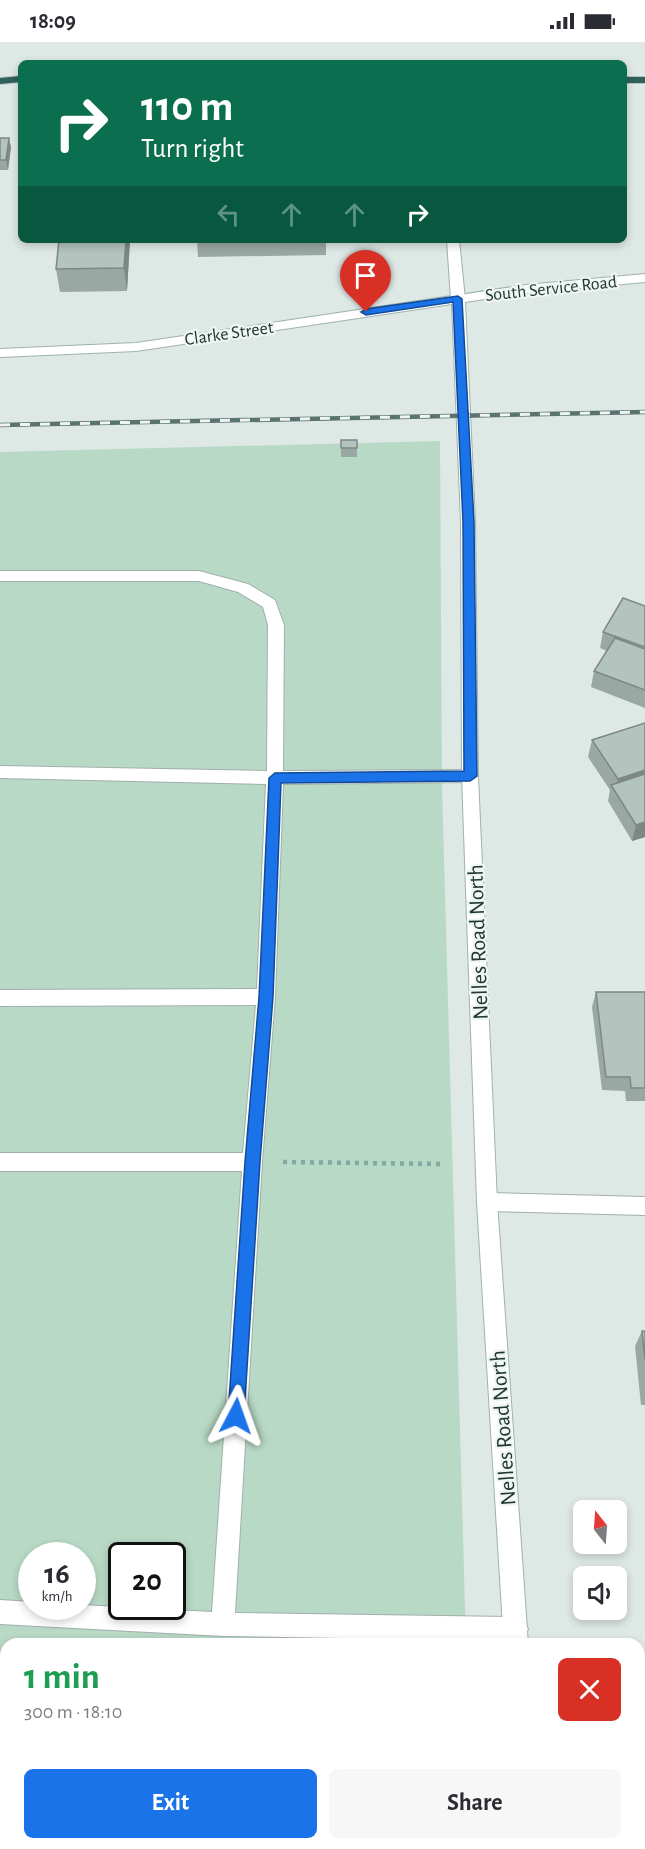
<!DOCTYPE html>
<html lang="en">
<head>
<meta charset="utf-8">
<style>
	:root { --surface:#fff; --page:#f7f7f7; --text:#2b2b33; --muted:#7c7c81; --accent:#1a73e8 }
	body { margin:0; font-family:"Alegreya Sans",sans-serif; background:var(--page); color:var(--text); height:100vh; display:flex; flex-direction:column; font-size:22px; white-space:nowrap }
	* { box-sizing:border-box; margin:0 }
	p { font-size:20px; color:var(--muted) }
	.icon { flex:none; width:33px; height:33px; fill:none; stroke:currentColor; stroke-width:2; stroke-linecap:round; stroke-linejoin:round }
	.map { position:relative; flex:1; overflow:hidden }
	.details { position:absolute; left:0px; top:1596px; width:645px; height:212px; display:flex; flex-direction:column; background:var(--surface); border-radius:18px 18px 0 0; box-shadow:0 3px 9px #0003 }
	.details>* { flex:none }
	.top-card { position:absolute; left:18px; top:18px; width:609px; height:183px; border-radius:9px; box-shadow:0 3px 9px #0003; background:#0b6e4f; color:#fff; overflow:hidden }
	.needle { width:39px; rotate:343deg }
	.tools { position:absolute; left:573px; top:1458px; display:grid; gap:12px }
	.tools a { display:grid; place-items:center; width:54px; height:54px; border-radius:9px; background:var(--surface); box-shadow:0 3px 9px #0003; font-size:30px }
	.speed { position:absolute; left:18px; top:1500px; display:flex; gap:12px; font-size:30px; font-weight:700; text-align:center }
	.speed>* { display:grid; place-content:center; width:78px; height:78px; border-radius:50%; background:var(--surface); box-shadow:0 3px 9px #0003; line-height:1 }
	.speed small { font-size:15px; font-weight:400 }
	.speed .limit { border:3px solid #111; border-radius:9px; background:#fff; color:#111 }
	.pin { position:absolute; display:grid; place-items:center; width:51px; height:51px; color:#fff; margin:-62px -26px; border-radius:50% 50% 50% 0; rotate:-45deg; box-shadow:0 0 6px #0007 }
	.pin .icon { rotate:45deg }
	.me { position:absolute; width:66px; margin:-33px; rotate:4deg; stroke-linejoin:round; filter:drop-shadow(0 0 4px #0008) }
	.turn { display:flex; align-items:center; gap:21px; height:126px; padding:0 24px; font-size:27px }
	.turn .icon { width:78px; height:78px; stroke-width:2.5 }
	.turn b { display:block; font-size:42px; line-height:51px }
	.lanes { display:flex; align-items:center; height:57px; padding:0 24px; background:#0003; justify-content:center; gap:30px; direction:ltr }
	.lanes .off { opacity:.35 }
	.round { display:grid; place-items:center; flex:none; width:63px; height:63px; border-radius:9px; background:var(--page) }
	.overview { display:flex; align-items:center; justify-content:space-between; height:102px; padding:0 24px }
	h1 { font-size:36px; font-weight:700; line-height:45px; color:#1e9e55 }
	.primary-button { display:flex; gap:12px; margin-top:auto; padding:12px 24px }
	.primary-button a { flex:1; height:69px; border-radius:9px; background:var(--accent); color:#fff; font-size:24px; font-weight:700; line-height:69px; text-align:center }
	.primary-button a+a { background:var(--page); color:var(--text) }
	.status { display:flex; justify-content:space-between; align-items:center; height:42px; padding:0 30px; background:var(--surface); direction:ltr }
	.status svg { height:16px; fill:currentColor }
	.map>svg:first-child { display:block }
	.green { fill:#b8d9c5; fill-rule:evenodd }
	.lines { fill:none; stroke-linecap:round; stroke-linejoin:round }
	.lane-casing { stroke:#a1afac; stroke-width:2 }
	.street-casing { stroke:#a1afac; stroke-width:2 }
	.secondary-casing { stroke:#9eb3ae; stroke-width:2 }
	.highway-casing { stroke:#bcc3c2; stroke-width:2 }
	.path { stroke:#80aaa2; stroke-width:4.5; stroke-dasharray:4 5; stroke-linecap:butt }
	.lane { fill:#fff; fill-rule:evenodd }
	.street { fill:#fff; fill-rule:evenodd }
	.secondary { fill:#fff; fill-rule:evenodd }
	.highway { fill:#2e615d; fill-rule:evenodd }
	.rail-casing { stroke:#5a736f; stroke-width:4.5 }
	.rail { stroke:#eef5f3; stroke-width:3; stroke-dasharray:10; stroke-linecap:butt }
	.wall { fill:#9aa8a3 }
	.shaded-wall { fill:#7d8885 }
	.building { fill:#b3c3be; stroke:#7d8885; stroke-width:1.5 }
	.route { fill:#1a73e8; stroke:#114b97; stroke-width:1.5 }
	.labels { text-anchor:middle; stroke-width:4.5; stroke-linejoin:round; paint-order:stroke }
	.far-street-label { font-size:18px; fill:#203734; stroke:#eef5f3 }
	.street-label { font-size:22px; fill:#203734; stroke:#eef5f3 }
</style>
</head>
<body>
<div class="status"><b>18:09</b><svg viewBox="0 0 49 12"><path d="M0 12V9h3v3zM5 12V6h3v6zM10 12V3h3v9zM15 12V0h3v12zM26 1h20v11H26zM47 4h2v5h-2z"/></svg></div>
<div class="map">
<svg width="645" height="1807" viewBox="0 0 645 1807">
	<rect width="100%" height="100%" fill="#dee8e5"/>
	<path class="green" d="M440,399L442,746L466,1602H6V1617H0V410ZM32,1514H82V1564H32ZM122,1514H172V1564H122Z"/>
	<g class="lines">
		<g class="lane-casing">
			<path id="lane" d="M0,529H199L248,542L275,558L284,583L283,729L470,728L476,729L478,734L476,739L470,740L283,742L275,955L262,1120L235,1571L516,1575L524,1579L528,1587L524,1595L516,1599L223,1594L0,1582V1558L32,1560V1564L82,1563L212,1570L242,1129H0V1111H243L256,963L0,964V948L257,947L266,742L0,736V724L267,729L268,583L263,565L238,550L199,539H0Z"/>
		</g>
		<g class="street-casing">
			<path id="street" d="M447,198H459L465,257L458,261L451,257Z
				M487,1151L645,1155V1173L487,1169L480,1166L477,1160L480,1154Z"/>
		</g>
		<g class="secondary-casing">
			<path id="secondary" d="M645,232V240L526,251L465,260L475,480L478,734L497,1160L528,1602H504L477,1160L462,734L461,480L452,262L136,309L0,315V307L136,301L526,243Z
				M510,1802H534V1807H510Z"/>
		</g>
		<g class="highway-casing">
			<path id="highway" d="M21,34V40L0,42V36Z
				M624,35H645V41H624Z"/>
		</g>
		<path class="path" d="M283,1120L441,1122"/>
		<use href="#lane" class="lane"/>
		<use href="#street" class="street"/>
		<use href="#secondary" class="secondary"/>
		<use href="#highway" class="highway"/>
		<g class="rail-casing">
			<path id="rail" d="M0,383L645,370"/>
		</g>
		<use href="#rail" class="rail"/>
	</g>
	<path class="wall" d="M0,96L11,105L8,128H0Z
		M59,198H130L127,249L60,250L56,227Z
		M197,198H326V213L198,215Z
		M341,398H357V415H341Z
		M645,564V666L591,645L594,629L607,609L600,606L603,590Z
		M645,681V795L632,799L608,759L610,748L588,715L592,698Z
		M596,950H645V1059H626L625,1049L602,1048L592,965Z
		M642,1289H645V1363H641L635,1304Z"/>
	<path class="shaded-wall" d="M9,96L11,105L8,128L6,118Z
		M126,198H130L127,249L124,226Z
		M645,728V743L615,749L618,737Z
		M645,780V795L632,799L636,783Z"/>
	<path class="building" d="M0,96H9L6,118H0Z
		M59,198H126L124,226L56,227Z
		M341,398H357V406H341Z
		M623,556L645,564V605L603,590Z
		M615,596L645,607V648L594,629Z
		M645,681V728L618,737L592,698Z
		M645,732V780L636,783L611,743Z
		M596,950H645V1046H631L630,1035H606Z
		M642,1289H645V1318Z
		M0,1777H6V1802H38V1803L104,1807H0Z"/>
	<path class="route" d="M458,254L462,257L474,480L477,734L470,739L281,741L273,955L260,1120L244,1374L242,1380L236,1382L230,1380L228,1374L245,1120L259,955L269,736L275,731L464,729L463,480L453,260L366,273L361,270L366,267Z"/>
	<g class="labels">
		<g class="far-street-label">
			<text transform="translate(551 246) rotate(-6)" y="6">South Service Road</text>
			<text transform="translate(229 291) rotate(-8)" y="6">Clarke Street</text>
		</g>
		<g class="street-label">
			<text transform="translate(477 900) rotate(-92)" y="8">Nelles Road North</text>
			<text transform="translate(502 1386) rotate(-94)" y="8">Nelles Road North</text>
		</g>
	</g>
</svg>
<div class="tools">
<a><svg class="needle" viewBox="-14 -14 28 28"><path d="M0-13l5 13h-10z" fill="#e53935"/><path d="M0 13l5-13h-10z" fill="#7c7c81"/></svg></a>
<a><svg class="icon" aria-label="sound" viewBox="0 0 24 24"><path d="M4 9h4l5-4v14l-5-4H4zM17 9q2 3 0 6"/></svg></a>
</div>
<div class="speed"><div>16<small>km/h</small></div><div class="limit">20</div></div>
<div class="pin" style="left:366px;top:270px;background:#d93025"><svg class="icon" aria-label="arrive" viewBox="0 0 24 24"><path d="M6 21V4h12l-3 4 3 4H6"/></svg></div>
<svg class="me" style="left:236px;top:1374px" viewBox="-20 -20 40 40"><path d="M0-17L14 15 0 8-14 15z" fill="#1a73e8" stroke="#fff" stroke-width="4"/></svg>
<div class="top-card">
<div class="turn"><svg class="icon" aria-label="right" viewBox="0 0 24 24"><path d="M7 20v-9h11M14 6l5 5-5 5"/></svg><div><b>110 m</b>Turn right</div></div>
<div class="lanes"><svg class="icon off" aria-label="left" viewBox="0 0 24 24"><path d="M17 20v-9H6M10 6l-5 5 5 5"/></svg><svg class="icon off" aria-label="ahead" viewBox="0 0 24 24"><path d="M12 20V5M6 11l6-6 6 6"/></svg><svg class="icon off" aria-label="ahead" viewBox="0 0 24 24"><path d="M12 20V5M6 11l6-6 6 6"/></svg><svg class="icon" aria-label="right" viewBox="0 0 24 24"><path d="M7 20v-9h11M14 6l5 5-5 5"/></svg></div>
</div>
<section class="details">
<div class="overview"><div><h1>1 min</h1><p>300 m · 18:10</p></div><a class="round" style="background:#d93025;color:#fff"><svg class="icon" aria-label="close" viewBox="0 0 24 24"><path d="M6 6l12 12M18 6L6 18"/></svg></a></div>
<div class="primary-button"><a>Exit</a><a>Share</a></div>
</section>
</div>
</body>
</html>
